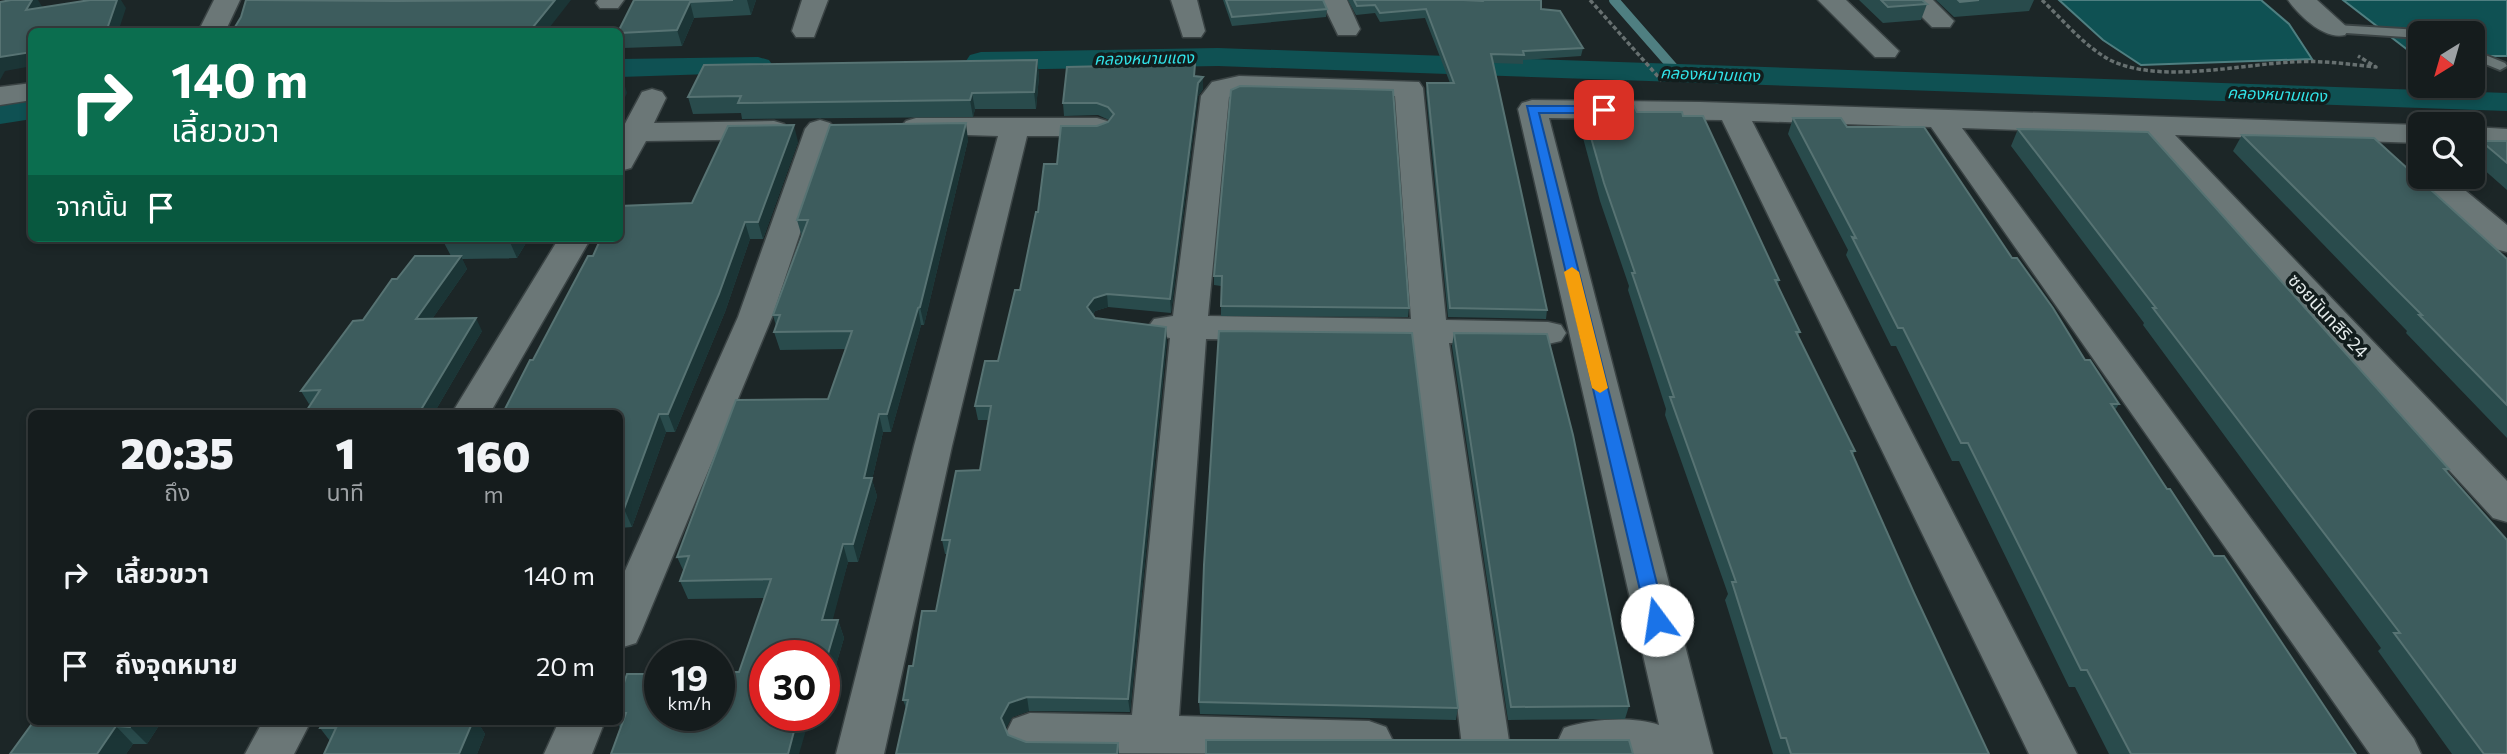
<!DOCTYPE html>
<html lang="th">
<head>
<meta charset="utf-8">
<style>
	:root { --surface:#151c1d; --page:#1e2526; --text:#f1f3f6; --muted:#9da1a4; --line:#343a3b }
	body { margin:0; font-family:Commissioner,"Noto Sans Thai",sans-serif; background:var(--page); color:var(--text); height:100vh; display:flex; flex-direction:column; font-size:26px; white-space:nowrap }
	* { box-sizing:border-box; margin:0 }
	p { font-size:23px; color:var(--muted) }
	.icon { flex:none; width:38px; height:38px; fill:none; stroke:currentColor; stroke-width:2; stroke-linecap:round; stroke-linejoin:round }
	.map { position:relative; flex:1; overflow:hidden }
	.details { position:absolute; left:28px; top:410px; width:595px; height:315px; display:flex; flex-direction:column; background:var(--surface); border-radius:10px; box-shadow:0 4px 10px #0003,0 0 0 2px var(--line) }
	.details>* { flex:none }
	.guide { position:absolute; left:28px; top:28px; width:595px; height:214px; border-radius:10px; box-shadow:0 4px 10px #0003,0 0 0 2px var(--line); background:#0b6e4f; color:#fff; overflow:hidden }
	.needle { width:46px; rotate:217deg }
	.fabs { position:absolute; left:2408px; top:21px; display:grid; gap:14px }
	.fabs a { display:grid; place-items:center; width:77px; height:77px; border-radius:10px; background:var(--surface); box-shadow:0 4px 10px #0003,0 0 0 2px var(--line); font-size:35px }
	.speed { position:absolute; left:644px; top:640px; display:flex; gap:14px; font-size:35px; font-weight:700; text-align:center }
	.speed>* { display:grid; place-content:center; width:91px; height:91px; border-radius:50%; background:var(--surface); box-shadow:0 4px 10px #0003,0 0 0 2px var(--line); line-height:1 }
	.speed small { font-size:18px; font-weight:400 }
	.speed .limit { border:10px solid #d22; background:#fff; color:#111 }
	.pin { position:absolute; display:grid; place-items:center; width:60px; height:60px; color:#fff; margin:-30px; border-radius:14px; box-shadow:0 4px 10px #0006 }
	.me { position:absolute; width:77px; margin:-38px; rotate:346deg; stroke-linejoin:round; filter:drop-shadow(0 0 5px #0008) }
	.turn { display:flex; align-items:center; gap:24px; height:147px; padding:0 28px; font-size:32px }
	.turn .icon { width:91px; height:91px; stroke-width:2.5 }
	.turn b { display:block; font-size:49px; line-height:60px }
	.then { display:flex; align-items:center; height:66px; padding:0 28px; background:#0003; gap:14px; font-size:26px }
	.eta { display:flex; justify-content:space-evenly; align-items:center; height:119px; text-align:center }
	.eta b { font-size:42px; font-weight:800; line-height:49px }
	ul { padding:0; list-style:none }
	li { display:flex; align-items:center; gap:21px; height:91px; padding:0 28px }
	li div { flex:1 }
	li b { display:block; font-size:26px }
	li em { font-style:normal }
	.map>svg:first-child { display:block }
	.water { fill:#0f5153; stroke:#4f7f81; stroke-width:2 }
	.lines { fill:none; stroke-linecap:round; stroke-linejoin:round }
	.stream { stroke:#4f7f81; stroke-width:10 }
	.canal { fill:#0f5153; fill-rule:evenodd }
	.service-casing { stroke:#3b4445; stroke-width:4 }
	.minor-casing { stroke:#3b4445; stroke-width:3 }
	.path { stroke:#677070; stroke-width:3.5; stroke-dasharray:4.5 2.5; stroke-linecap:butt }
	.service { fill:#6b7777; fill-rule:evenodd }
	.minor { fill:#6b7777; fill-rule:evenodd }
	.wall { fill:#294b4c }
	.shaded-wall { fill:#1b3536 }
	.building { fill:#3d5c5d; stroke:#577373; stroke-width:2 }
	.route { fill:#1a73e8; stroke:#114b97; stroke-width:2 }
	.slow { fill:#f59e0b }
	.labels { text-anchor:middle; stroke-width:7; stroke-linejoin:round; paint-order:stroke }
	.far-water-label { font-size:16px; font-style:italic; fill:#31e3e8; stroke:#121d1d }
	.street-label { font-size:18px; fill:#e4ebeb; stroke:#121d1d }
</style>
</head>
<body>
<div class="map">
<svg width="2507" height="754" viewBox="0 0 2507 754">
	<rect width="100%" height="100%" fill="#1c2627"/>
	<path class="water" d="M2059,0H2261L2289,24L2312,59L2141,65L2103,40Z
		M2343,0H2507V56H2473V33H2420V54H2413Z"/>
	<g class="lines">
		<path class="stream" d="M1614,0L1678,73"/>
		<path class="canal" d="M1218,48L2507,93V111L1218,66L981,70L970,67L966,61L970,55L981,52Z
			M758,57L769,60L773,66L769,72L620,77V59Z
			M32,100V119L0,124V104Z"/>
		<g class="service-casing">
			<path id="service" d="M2336,25L2420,30L2426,33H2420V38L2331,32L2329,29Z
				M2473,50L2505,63L2507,66L2500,70L2473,59Z"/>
		</g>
		<g class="minor-casing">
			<path id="minor" d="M214,0H240L225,32H198Z
				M598,0H624L618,8H600L596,3Z
				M802,0H828L814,37H796L792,31Z
				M1171,0H1197L1205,31L1201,37H1183Z
				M1321,0H1347L1360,29L1356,35H1338Z
				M1818,0H1846L1899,51L1895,57H1875Z
				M1905,0H1933L1954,21L1950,27H1932Z
				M2288,0H2317L2349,29L2345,35C2325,40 2300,17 2288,0Z
				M1239,76L1419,82L1423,88L1446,320L1548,322L1561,325L1566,333L1561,341L1548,344L1449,343L1511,754H1463L1413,342L1206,339L1179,716L1369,721L1386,727L1393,741L1386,754L1030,753L1013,747L1006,733L1013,719L1030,713L1132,715L1170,338L1154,335L1148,327L1154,319L1173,316L1201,96L1212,82ZM1239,92L1395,96L1411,319L1208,316L1229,97Z
				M32,83V100L0,105V87Z
				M652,89L662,92L666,98L654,123L774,121L784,124L789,130L784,136L774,139L646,141L631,168L620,171V133L642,92Z
				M1532,100L1700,102L2420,125V143L2175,135L2507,481V522L2493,518L2141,134L1962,128L2414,739L2421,754H2370L1931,127L1752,121L2077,754H2029L1722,120L1549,118L1713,754H1563L1557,743L1564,728C1590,719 1632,716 1659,725L1518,109L1522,103Z
				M916,118H1097L1107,121L1112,127L1107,133L1097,136H1027L952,446L884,754H836L914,446L998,136L906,133L901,127L906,121Z
				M820,120L830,123L835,129L772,317L642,630L636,643L620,648V582L738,317L805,129L810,123Z
				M2473,127L2507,129V147L2473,145Z
				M2420,170V177H2449L2507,225V252L2495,249L2420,184L2416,177Z
				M559,238H591L490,413H452Z
				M263,721H311L294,754H245Z
				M559,721H605L592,754H544Z"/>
		</g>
		<path class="path" d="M1590,0L1662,81
			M2042,0C2063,20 2084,46 2110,60C2159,84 2238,65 2291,62C2320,60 2347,64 2376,67L2358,56
			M2438,118L2457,119"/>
		<use href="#service" class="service"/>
		<use href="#minor" class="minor"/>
	</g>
	<path class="wall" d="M634,0H756L751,15L694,18L682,46L623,48L620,38V32Z
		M1223,0H1323L1327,9L1326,17L1232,26Z
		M1348,0H1463L1541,9L1583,48L1581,56L1523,60V64L1493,63L1547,310L1546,319L1448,317L1426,92L1427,83H1450L1425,18L1380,22L1375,13L1356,15Z
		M1859,0H1922L1927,4L1921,20L1883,23Z
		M1936,0H2034L2029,11L1954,17Z
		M1037,60L1039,76L1036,109H975L973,117L742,119L741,113L693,114L688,97Z
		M1195,76L1203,77V89L1198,96L1171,313L1108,307L1095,311L1093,315L1095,318L1167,340L1130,712L1029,711L1012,717L1005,729L1008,735L1026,742L1118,743L1119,754H896L906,708L903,700L913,666L936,611L948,554H945L942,540L980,470L989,420H978L975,406L998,361L1020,290L1038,212L1057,164L1097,126L1108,122L1109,120L1098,115L1064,116L1063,103Z
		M1231,90L1409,308L1408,317L1221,316V286L1214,285V276Z
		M1582,106L1683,116L1779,280L1778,285L1800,332L1798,336L1855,451L1853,455L1914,593L1989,754H1773L1725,600L1728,594L1665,415L1666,409L1628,290L1629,286L1600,201L1579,123Z
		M1793,118L1847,127L2012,258L2085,360L2119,404L2115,410L2167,489L2356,754H2109L2075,687H2069L1959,461H1952L1896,346H1891L1846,255L1848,250L1788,134Z
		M2018,129L2449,469L2447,472L2507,754H2452L2378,651L2381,648L2143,325L2144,323L2011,146Z
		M2242,135L2507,259V438L2406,333L2407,331L2233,151Z
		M968,140L924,325H921L891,432H883L872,480L877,496L858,562H848L832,620H838L844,638L833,675H829L824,696V656H765V716H820V719L620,728L617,721H620V695L739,672L765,598L688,599L680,581L684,572L677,557L828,399L846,349L780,350L774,332L776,326L773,315L802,237L797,220Z
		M2481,141H2507V190L2473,160V152Z
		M798,142L763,239H750L725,312L675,432H666L632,527L620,528V413L505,409L593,256L692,203Z
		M529,238L517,258L462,259L467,269L432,319L482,331L434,413H305L311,403L309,404L301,391L363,320L397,279L451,256L443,241Z
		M1454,333L1629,706L1625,719L1508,720L1452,346Z
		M1199,702L1458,708L1456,720L1200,714Z
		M34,721H162L147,744H133L126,754H10Z
		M324,721H477L485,734L477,754H324L330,741L320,728Z"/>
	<path class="shaded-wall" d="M32,0H38L43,8L26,10Z
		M117,0H121L126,8L118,32H106Z
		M555,0H571L546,32H529Z
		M747,0H756L751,15Z
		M690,2L694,18L682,46L677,30Z
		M32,52V66L5,71L0,80V57Z
		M1037,60L1039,76L1036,109L1034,92Z
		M622,77L627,93L620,108V81Z
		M1203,77V89L1198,96L1171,313L1170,299L1198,83Z
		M972,93L975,109L973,117L970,100Z
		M966,123L968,140L924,325L920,307Z
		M794,125L798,142L763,239L758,222Z
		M745,222L750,239L725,312L675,432L668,414Z
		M511,238H529L517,258L509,240Z
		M461,256L467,269L423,332L416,319Z
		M1107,294L1108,307L1095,311L1088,321L1087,307L1094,298Z
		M918,308L921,325L891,432L887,414Z
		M476,318L482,331L434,413H419Z
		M1166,327L1167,340L1130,712L1128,699Z
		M659,414L666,432L632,527L624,509Z
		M879,414L883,432L872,480L877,496L858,562L853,544L864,478Z
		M843,544L848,562L828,638L822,620Z
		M838,620L844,638L833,675L827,657Z
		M824,662L829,675L824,696Z
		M1027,697L1029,711L1012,717L1004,732L1001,718L1009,703Z
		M798,716H807L809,720L799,754H788Z
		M134,721H162L147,744L130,727Z
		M473,721H477L485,734L477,754H459Z
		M116,726L133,744L126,754H97Z"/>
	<path class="building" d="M11,0H32L26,10L90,0H117L106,32H32V52L0,57V2Z
		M246,0L395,1L555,0L529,32H232L241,17Z
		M634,0H733L690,2L677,30L620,33L618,32Z
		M1226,0H1323L1327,9L1232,17Z
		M1354,0H1463L1483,1L1484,0H1541V9L1560,11L1583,48L1523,51L1524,55L1491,54L1547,310L1450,308L1427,83H1454L1426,9L1380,13L1375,5L1357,6Z
		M1881,0H1922L1927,4L1888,7Z
		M1958,0H1979L1960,2Z
		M1037,60L1034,92L972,93L970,100L738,103L741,96L688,97L704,65Z
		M1195,64L1194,76L1203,77L1198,83L1170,299L1107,294L1094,298L1087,307L1095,318L1166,327L1128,699L1027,697L1009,703L1001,718L1008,735L1026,742L1118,743L1117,754H896L908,700H903L909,666H913L922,611H936L950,540H942L956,471L980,470L991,406H975L985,361H998L1015,290H1020L1036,212H1038L1044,164H1057L1061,126H1097L1108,122L1114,114L1108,107L1097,103H1063L1067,67Z
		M1240,86L1393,90L1409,308L1221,306L1222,276H1214L1231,90Z
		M1582,106H1634L1637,112H1682L1683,116H1703L1779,280H1775L1800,332H1796L1855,451H1851L1914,593L1989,754H1791L1786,738H1781L1732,582H1736L1670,397H1674L1632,273H1635L1604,183Z
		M1793,118H1841L1847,127H1924L2012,258H2017L2053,308L2085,360H2090L2119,404H2111L2167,489H2170L2214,556H2224L2356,754H2131L2087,670H2081L1968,443H1961L1903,328H1898L1852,237L1856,238Z
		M966,123L920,307L918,308L887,414H879L864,478H872L853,544H843L822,620H838L827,657L765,656V716H798L788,754H611L626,713H620V695L627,674H660V716H719V672H739L771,579L680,581L689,556L677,557L736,400L828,399L852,331L774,332L780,315H773L808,220H797L830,125Z
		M794,125L758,222H745L719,294L668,414H659L624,509H620V413H500L501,409H505L530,360H533L588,256H593L601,238H620V206L692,203L728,126Z
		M2018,129L2148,132L2449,469H2444L2507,540V754H2484L2394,633H2400L2153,308H2156Z
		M2242,135L2374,138L2507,259V405L2419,315H2422Z
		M2481,141H2507V163Z
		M446,238H511L509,240L443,241Z
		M415,256H461L416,319L476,318L419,413H305L320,390L301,391L353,321L363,320L392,279H397Z
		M1219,331L1412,333L1458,708L1199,702L1204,565Z
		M1454,333L1547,334L1573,435L1629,706L1511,707Z
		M34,721H134L130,727L116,726L97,754H10Z
		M324,721H473L459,754H324L336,728H320Z
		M1206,740H1629L1633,754H1206Z"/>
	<path class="route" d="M1527,106H1604L1610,110L1604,113H1539L1666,620L1663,625H1650L1647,620Z"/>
	<path class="slow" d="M1572,267L1579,272L1608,388L1600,393L1592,388L1564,272Z"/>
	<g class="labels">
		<g class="far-water-label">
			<text transform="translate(1144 58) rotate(-1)" y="6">คลองหนามแดง</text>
			<text transform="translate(1710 74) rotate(2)" y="6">คลองหนามแดง</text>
			<text transform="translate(2277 94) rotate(2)" y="6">คลองหนามแดง</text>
		</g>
		<g class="street-label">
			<text transform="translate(2328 316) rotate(47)" y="6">ซอยนันทสิริ 24</text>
		</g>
	</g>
</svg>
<div class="fabs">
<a><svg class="needle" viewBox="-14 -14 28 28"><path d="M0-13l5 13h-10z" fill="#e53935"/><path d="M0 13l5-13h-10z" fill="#9da1a4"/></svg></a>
<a><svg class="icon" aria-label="search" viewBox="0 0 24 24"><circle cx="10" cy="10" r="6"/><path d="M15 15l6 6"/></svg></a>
</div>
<div class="speed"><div>19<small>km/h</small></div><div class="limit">30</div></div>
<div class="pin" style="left:1604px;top:110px;background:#d93025"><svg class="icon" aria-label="arrive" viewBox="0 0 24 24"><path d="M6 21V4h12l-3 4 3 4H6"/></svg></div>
<svg class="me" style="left:1657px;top:620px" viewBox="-20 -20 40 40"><circle r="19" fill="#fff"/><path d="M0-13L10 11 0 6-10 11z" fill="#1a73e8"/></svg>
<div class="guide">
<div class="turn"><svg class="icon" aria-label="right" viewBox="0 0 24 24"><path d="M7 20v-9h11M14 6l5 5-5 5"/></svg><div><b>140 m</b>เลี้ยวขวา</div></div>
<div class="then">จากนั้น<svg class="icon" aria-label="arrive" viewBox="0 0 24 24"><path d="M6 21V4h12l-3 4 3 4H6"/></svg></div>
</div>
<section class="details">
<div class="eta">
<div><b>20:35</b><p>ถึง</p></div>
<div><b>1</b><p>นาที</p></div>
<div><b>160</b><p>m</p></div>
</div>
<ul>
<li><svg class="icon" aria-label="right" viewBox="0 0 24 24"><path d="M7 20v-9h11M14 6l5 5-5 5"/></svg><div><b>เลี้ยวขวา</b></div><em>140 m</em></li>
<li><svg class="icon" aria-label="arrive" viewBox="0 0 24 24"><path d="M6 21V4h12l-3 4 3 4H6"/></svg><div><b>ถึงจุดหมาย</b></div><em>20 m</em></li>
</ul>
</section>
</div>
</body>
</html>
